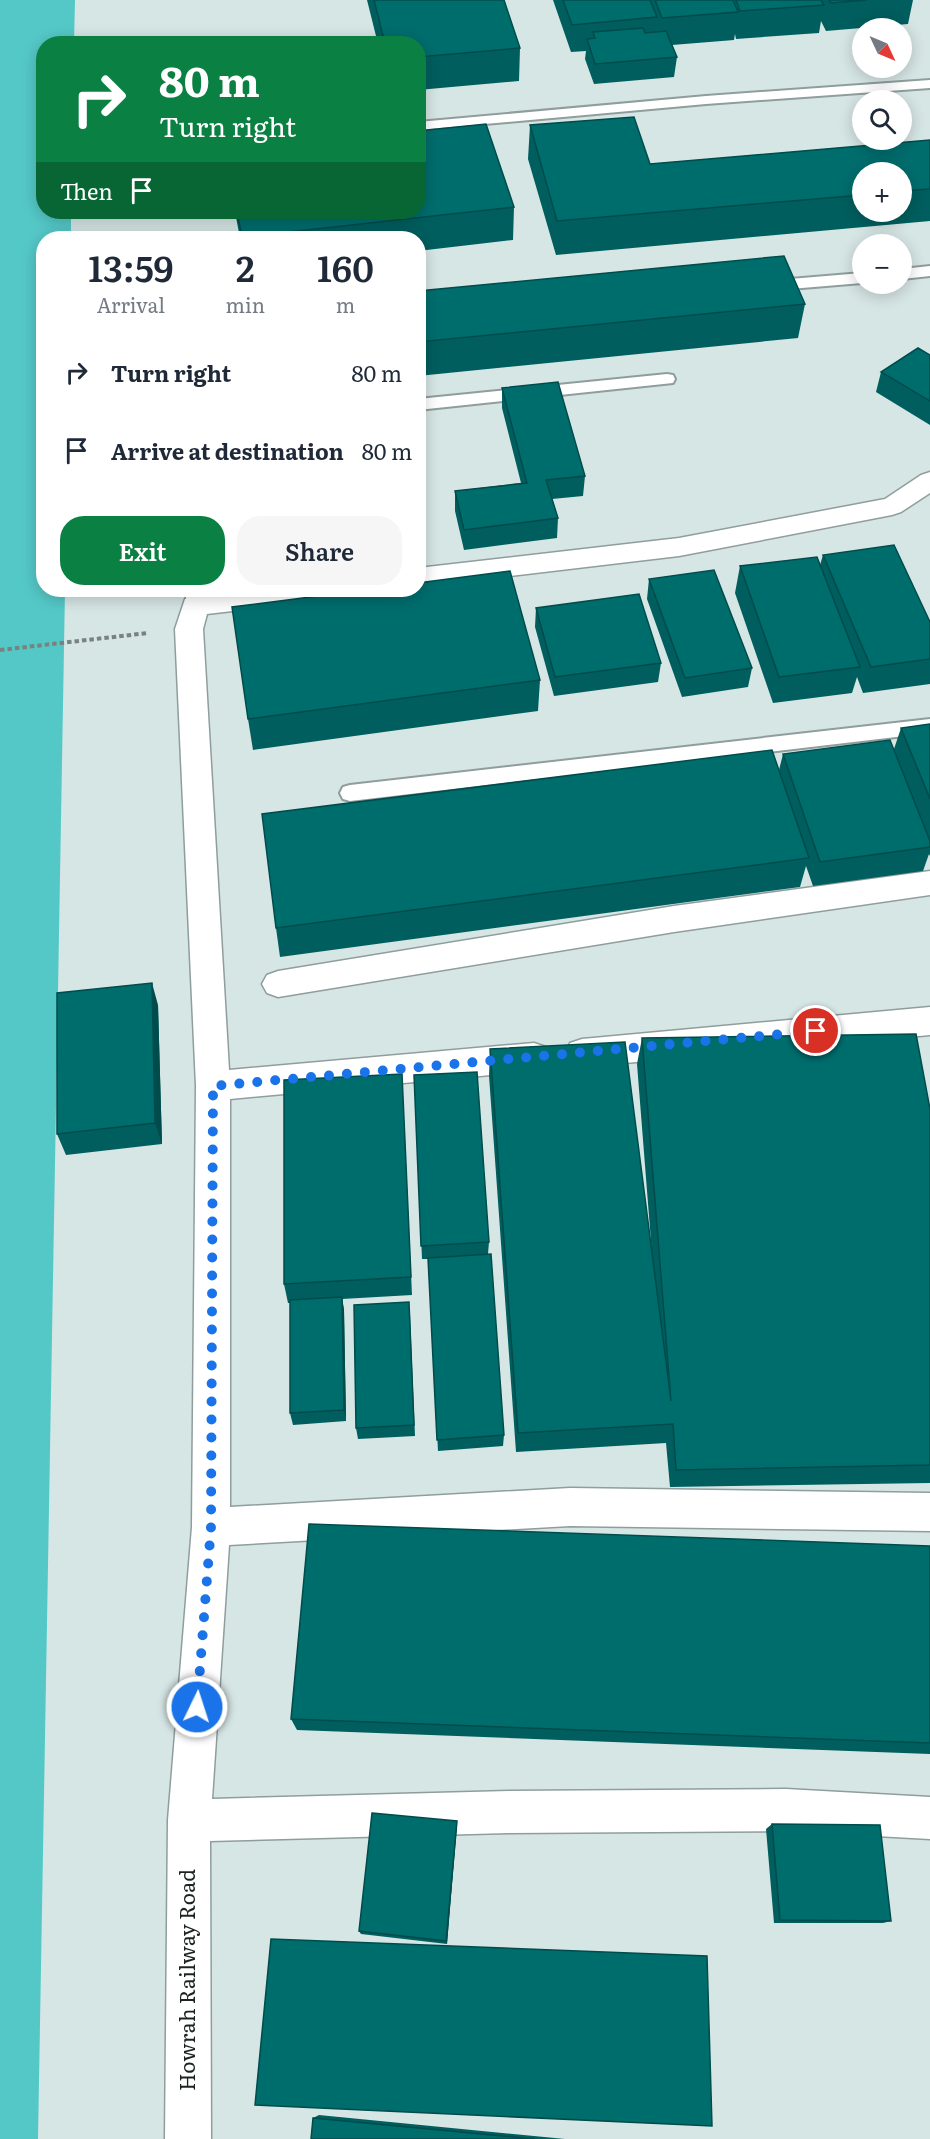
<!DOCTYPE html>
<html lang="en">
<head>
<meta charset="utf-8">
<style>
	:root { --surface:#fff; --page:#f6f6f7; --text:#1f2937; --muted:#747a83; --accent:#0b8043 }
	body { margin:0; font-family:Literata,serif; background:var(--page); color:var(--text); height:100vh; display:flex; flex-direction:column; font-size:22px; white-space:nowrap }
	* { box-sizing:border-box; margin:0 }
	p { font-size:20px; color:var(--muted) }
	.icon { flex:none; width:33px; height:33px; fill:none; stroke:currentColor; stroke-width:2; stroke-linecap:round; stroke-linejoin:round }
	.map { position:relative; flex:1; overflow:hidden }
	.drawer { position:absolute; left:36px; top:231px; width:390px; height:366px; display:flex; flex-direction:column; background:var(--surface); border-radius:24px; box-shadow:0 3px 15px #0003 }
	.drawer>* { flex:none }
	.banner { position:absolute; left:36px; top:36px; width:390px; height:183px; border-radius:24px; box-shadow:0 3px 15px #0003; background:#0b8043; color:#fff; overflow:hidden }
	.needle { width:39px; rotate:134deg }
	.buttons { position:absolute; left:852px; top:18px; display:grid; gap:12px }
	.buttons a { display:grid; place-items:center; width:60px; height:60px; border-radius:50%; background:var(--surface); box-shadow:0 3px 15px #0003; font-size:30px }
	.pin { position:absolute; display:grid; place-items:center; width:51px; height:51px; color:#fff; margin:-26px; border:3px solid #fff; border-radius:50%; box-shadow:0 2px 6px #0007 }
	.me { position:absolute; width:66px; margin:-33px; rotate:4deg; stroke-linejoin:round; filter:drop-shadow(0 0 4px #0008) }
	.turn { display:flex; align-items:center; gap:21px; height:126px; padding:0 24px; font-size:27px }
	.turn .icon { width:78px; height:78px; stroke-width:2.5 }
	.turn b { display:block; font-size:42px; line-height:51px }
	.then { display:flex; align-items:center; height:57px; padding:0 24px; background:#0003; gap:12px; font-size:22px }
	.eta { display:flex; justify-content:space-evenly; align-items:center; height:102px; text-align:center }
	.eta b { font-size:36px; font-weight:600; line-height:42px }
	.button { display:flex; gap:12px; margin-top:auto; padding:12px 24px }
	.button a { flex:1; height:69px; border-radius:24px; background:var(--accent); color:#fff; font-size:24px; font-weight:600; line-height:69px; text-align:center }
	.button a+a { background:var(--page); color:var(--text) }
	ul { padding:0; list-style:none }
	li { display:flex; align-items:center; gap:18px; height:78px; padding:0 24px }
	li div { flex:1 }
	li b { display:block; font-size:22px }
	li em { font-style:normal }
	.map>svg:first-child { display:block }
	.water { fill:#54c8c7 }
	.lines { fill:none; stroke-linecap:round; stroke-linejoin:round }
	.lane-casing { stroke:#8f9d9d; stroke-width:4 }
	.street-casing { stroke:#8f9d9d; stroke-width:3 }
	.path { stroke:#778281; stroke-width:4; stroke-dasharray:4.5 3; stroke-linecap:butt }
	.lane { fill:#fff; fill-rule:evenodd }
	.street { fill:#fff; fill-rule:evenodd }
	.wall { fill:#005e5e; fill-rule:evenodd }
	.shaded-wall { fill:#004c4c }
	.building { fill:#006d6d; stroke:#004c4c; stroke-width:1.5 }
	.route { stroke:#1a73e8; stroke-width:10; stroke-dasharray:0 18 }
	.labels { text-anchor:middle; stroke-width:6; stroke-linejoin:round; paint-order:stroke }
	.near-street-label { font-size:21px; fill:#1d2323; stroke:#fff }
</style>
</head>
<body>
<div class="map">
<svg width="930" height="2139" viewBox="0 0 930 2139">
	<rect width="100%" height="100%" fill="#d6e6e5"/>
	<path class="water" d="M0,0H75L74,43L44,44V212H71V238H44V590H65L38,2139H0Z"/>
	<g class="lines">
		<g class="lane-casing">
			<path id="lane" d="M930,80V88L706,104L418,130V122L706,96Z
				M930,266V276L902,279V269Z
				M862,273V283L766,291L758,286L766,281Z
				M667,374L673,375L675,379L673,383L418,410V399Z
				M186,590H204V606L202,611L195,613L188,611L186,606Z
				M930,719V733L350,801L343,799L340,793L343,787L350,785Z"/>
		</g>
		<g class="street-casing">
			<path id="street" d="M930,472V493L901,512L892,515L679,556L418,587V568L679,538L885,499L921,475Z
				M252,590H342L338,597L328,600L207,614L203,629L229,1070L534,1043L546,1047L550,1057L546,1067L534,1071L230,1099V1507L570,1488L930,1493V1531L570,1526L229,1545L212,1799L509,1791L786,1789L930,1797V1839L786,1831L509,1833L210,1841L211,2139H165L168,1820L192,1527L196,1086L175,629L185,599Z
				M930,871V895L674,932L278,997L267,993L262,984L267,975L278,971L674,906Z
				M930,1007V1035L582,1067L570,1063L566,1053L570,1043L582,1039Z"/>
		</g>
		<path class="path" d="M0,650L148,633"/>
		<use href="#lane" class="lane"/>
		<use href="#street" class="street"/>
	</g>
	<path class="wall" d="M367,0H504L520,48L519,81L418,90V44H378Z
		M553,0H913L908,24L826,31L821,21L819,33L736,39L735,34L734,40L672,45L677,57L674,77L594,84L585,59L586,51L571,52Z
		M530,125L650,164L930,140V221L556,255L528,159ZM862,172H902V212H862Z
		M514,207L513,240L418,251V238H240L235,212H418Z
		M418,291L805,304L798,338L418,376Z
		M930,355V425L876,392L881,372Z
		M502,388L585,476L583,496L552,499L558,518L557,538L464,550L455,511V491L521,483L502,408Z
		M823,555L930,659V684L863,693L857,677L852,693L773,703L735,593L740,566L820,565Z
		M649,579L752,668L748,687L682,697L647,599Z
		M536,608L661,663L658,682L554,696L535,627Z
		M540,680L538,711L253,750L248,719Z
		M930,724V856L929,854L923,871L813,886L806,866L800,887L280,957L276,928L779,770L783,754L894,749L901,728Z
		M158,1005L162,1144L66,1155L57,1134Z
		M642,1038L930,1109V1483L670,1487L666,1443L516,1452L489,1076L490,1049L652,1254L637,1064Z
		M402,1074L412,1295L342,1299L344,1310L346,1421L293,1425L290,1413V1303H288L284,1284Z
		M414,1075L489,1242L488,1254L504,1435L503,1446L438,1451L428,1259H422Z
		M410,1315L415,1436L358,1439L356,1428Z
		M930,1546V1754L297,1730L291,1719Z
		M457,1821L447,1944L361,1934L359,1931Z
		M772,1824L891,1921L883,1923H774L766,1829Z
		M319,2115L565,2139H311L313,2118Z"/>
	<path class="shaded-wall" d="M152,983L158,1005L162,1144L155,1123Z
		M342,1297L344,1310L346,1421L344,1410Z
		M457,1821V1826L447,1944L446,1941Z"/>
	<path class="building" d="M374,0H504L520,48L418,57V44H385Z
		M563,0H650L657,17L572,25Z
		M655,0H733L738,12L662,18Z
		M736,0H821L824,5L740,11Z
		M829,0H867L831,3Z
		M643,28L645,33L666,31L677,57L595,64L587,39L595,38L593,32Z
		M634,117L650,164L930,140V189L902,191V172H862V195L557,221L530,125Z
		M486,124L514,207L242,237L237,212H418V131Z
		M784,256L805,304L418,342V291Z
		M918,348L930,355V401L881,372Z
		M558,382L585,476L546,480L558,518L464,530L455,491L527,483L502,388Z
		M894,545L930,622V659L871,667L823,555Z
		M817,557L860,667L779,677L740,566Z
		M714,570L752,668L685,678L649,579Z
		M510,571L540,680L248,719L232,607L365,590H418V583Z
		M639,594L661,663L555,677L536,608Z
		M930,724V799L901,728Z
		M890,740L930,841V847L820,862L783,754Z
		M772,750L809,858L276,928L262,814Z
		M152,983L155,1123L57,1134V993Z
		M916,1034L930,1109V1465L676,1470L673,1424L518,1433L490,1049L625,1042L671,1401L642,1038Z
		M477,1072L489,1242L421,1246L414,1075Z
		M402,1074L411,1277L284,1284V1080Z
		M491,1254L504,1435L437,1440L428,1258Z
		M342,1297L344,1410L290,1413V1300Z
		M409,1302L414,1425L356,1428L354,1305Z
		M309,1524L930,1546V1743L291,1719Z
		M372,1813L457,1821L446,1941L359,1931Z
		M772,1824L880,1825L891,1921L780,1920Z
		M271,1939L707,1956L712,2126L255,2105Z
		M313,2118L535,2139H311Z"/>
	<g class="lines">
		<path class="route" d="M197,1707L211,1527L213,1086L816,1031"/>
	</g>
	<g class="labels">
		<g class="near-street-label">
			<text transform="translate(188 1980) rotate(-90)" y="7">Howrah Railway Road</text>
		</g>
	</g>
</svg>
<div class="buttons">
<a><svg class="needle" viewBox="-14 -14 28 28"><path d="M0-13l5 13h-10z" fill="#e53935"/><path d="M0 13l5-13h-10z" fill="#747a83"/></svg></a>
<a><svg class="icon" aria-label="search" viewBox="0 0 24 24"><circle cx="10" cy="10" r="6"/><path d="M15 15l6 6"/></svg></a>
<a>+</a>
<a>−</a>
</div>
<div class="pin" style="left:816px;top:1031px;background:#d93025"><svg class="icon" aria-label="arrive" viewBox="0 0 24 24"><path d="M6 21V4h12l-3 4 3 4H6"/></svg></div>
<svg class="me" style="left:197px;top:1707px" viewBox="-20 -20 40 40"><circle r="17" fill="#1a73e8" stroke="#fff" stroke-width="3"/><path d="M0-11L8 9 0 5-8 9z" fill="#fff"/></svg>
<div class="banner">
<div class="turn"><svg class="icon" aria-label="right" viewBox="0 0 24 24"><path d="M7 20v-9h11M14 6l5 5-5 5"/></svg><div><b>80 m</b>Turn right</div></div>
<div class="then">Then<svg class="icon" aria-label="arrive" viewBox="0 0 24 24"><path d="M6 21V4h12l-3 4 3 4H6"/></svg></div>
</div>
<section class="drawer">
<div class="eta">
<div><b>13:59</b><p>Arrival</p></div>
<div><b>2</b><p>min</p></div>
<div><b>160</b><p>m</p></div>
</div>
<ul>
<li><svg class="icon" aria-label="right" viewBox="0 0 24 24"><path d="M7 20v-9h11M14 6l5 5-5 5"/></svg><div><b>Turn right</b></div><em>80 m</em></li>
<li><svg class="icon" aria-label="arrive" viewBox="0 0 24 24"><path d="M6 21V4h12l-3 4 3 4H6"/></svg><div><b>Arrive at destination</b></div><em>80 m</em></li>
</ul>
<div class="button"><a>Exit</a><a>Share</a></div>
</section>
</div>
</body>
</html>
